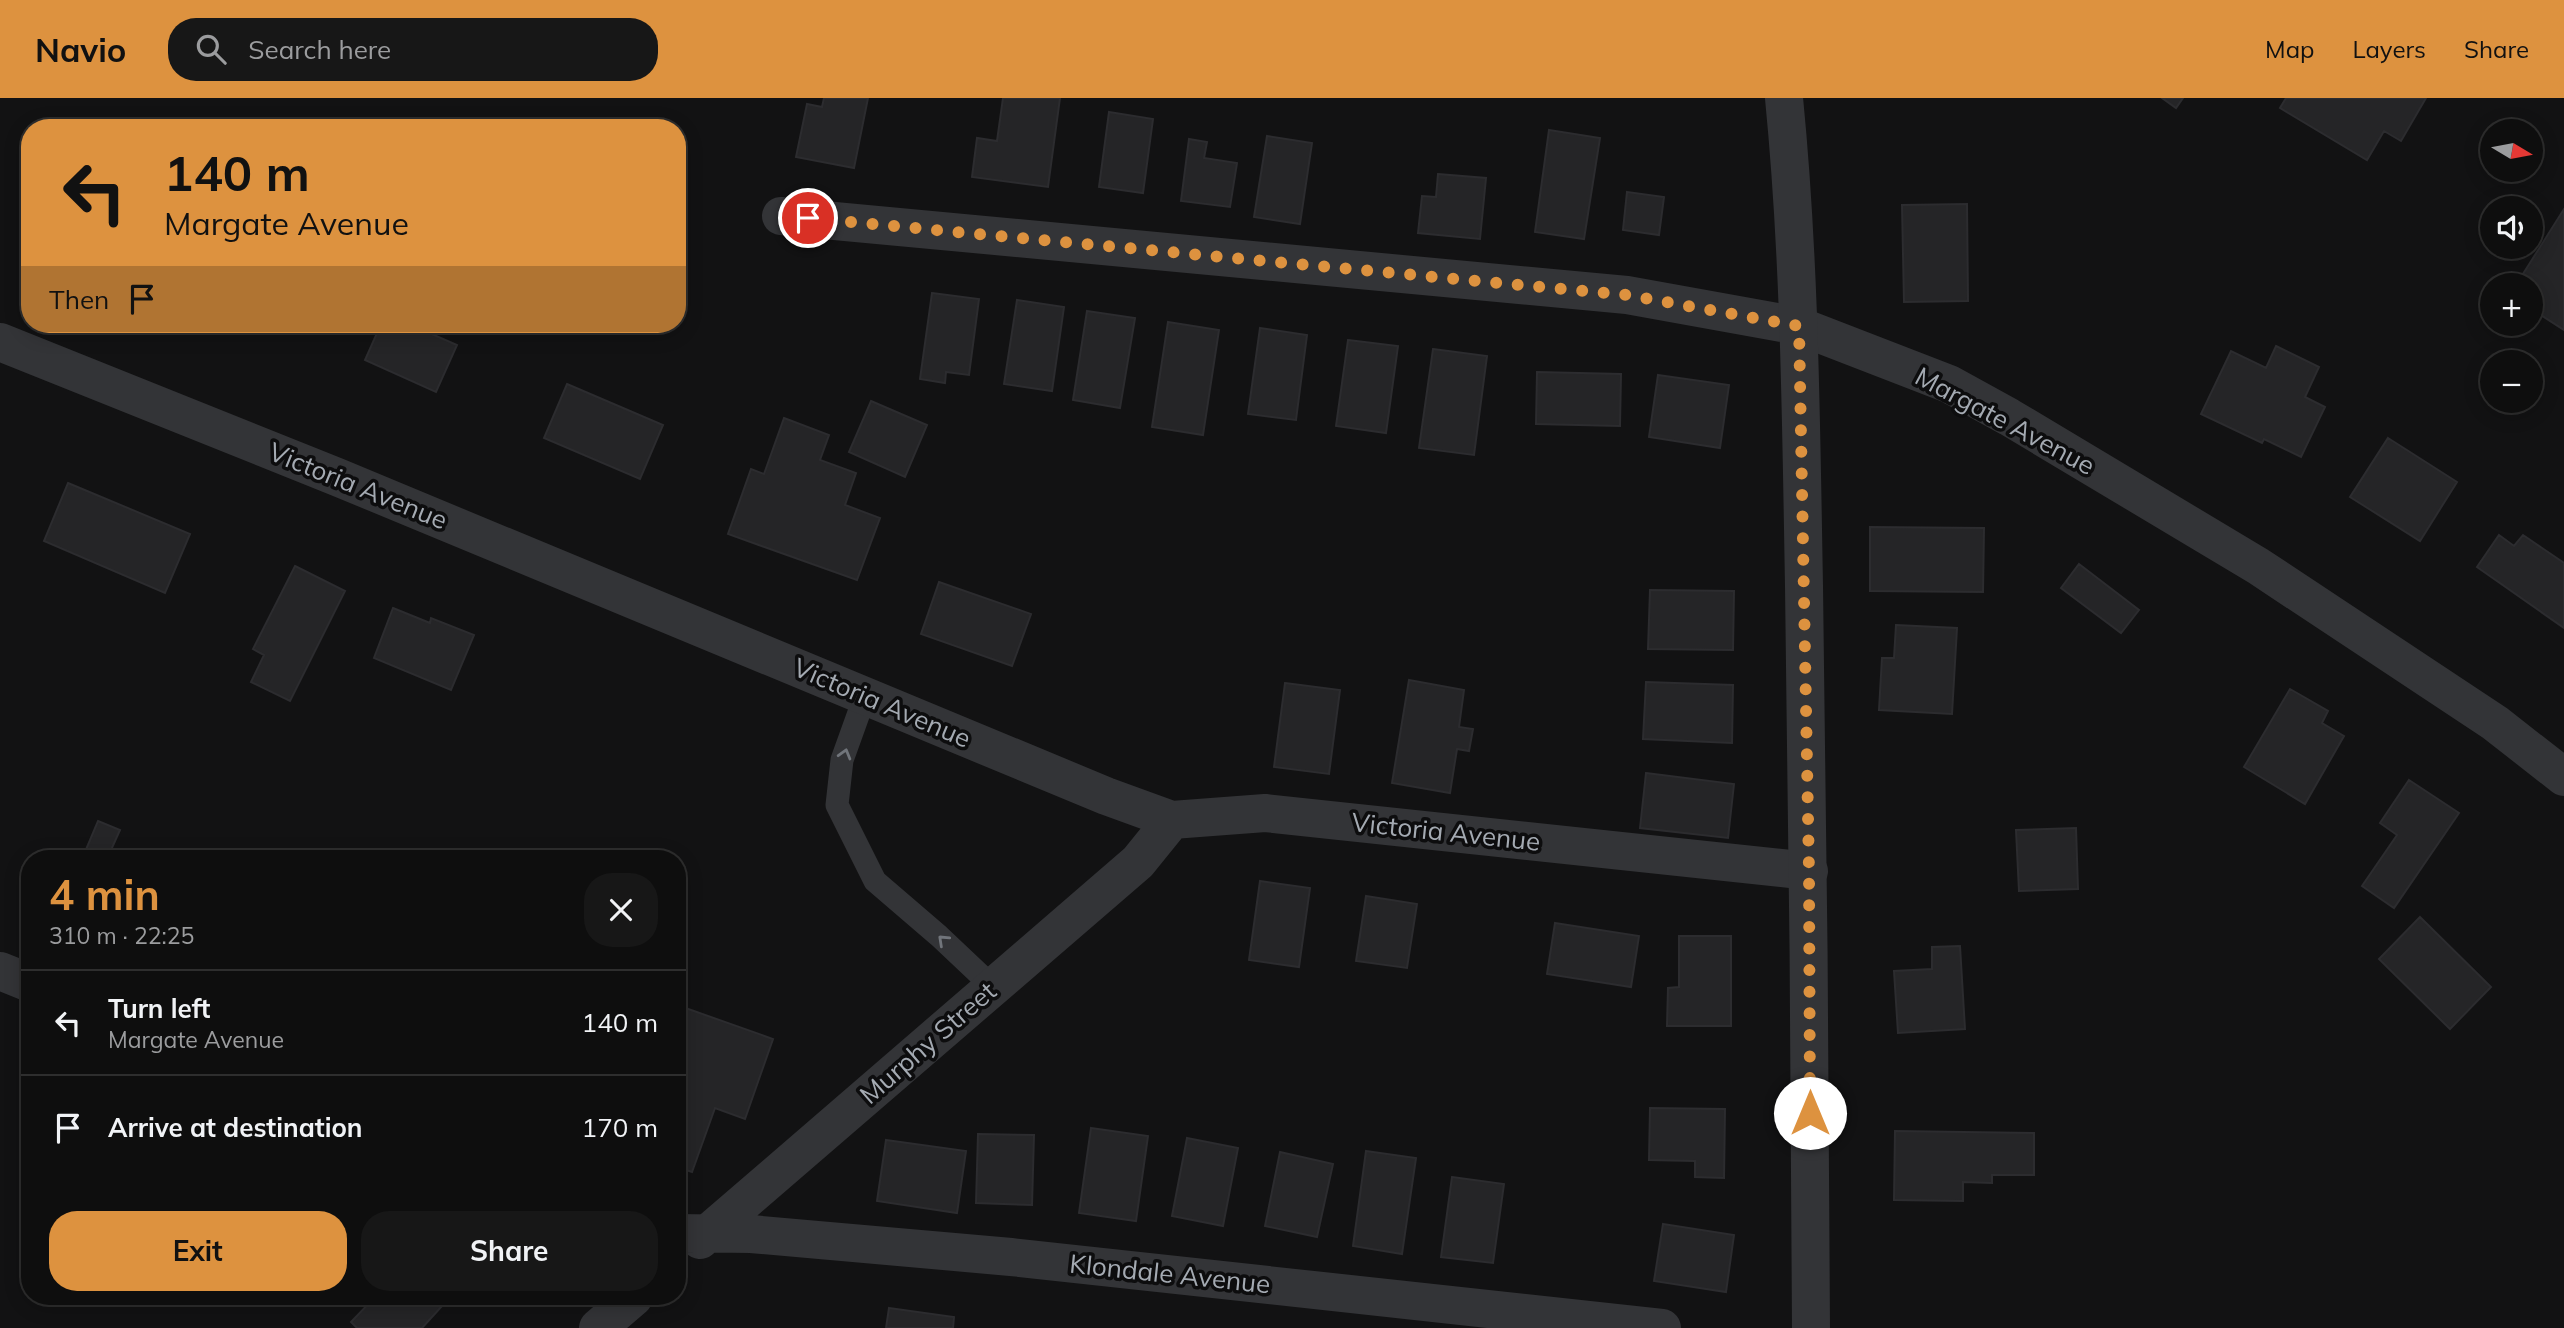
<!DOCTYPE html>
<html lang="en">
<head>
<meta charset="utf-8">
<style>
	:root { --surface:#0e0e0e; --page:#171717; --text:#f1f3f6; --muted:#9b9c9e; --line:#2e2e2e; --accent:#dd923f }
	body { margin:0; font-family:Mulish,sans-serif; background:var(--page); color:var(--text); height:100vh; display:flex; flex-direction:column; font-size:26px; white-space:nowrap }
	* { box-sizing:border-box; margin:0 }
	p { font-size:23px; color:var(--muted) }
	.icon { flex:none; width:38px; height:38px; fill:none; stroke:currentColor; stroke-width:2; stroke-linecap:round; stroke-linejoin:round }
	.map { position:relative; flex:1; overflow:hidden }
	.panel { position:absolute; left:21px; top:752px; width:665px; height:455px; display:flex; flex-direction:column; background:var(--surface); border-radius:28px; box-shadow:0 4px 18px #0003,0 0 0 2px var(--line) }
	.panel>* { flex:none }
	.banner { position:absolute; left:21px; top:21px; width:665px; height:214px; border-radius:28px; box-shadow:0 4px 18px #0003,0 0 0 2px var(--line); background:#dd923f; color:#111; overflow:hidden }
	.needle { width:46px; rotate:100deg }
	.fabs { position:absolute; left:2480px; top:21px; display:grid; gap:14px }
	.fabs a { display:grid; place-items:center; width:63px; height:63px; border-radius:50%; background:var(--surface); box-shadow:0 4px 18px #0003,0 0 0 2px var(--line); font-size:35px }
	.pin { position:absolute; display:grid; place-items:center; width:60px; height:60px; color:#fff; margin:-30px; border:4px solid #fff; border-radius:50%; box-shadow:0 2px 7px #0007 }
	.me { position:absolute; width:77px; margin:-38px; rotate:0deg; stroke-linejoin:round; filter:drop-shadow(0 0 5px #0008) }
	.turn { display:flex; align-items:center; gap:24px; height:147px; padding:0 28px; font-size:32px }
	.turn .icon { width:91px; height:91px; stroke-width:2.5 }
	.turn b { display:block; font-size:49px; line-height:60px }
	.then { display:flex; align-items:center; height:66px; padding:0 28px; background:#0003; gap:14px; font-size:26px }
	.round { display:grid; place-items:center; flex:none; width:74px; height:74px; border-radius:28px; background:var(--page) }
	.overview { display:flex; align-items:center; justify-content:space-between; height:119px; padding:0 28px }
	h1 { font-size:42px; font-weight:700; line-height:52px; color:var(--accent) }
	.button { display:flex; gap:14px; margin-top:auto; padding:14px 28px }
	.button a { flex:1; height:80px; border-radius:28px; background:var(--accent); color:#111; font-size:28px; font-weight:700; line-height:80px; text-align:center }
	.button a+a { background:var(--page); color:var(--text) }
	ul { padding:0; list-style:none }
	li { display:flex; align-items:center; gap:21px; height:105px; padding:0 28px; border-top:2px solid var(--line) }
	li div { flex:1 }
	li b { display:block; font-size:26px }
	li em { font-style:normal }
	header { display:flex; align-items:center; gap:42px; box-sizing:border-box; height:98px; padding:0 35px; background:var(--accent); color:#111 }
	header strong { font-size:33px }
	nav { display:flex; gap:38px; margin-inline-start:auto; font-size:24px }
	.search { width:490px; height:63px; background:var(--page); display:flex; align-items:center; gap:18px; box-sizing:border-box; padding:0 24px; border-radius:28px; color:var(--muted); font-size:26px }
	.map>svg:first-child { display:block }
	.building { fill:#252527; stroke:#2c2c2f; stroke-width:2 }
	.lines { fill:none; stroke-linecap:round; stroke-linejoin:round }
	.service { stroke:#333437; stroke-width:23 }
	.minor { stroke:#333437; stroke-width:38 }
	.tertiary { stroke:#333437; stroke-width:38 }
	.oneway { stroke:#71757b }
	.route { stroke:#dd923f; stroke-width:12; stroke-dasharray:0 21.6 }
	.labels { text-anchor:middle; stroke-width:7; stroke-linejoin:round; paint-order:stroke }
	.street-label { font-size:26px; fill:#a4aab2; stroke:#0d0d0e }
</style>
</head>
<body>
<header>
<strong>Navio</strong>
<div class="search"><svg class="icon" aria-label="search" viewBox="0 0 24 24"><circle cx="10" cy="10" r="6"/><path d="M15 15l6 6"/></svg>Search here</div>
<nav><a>Map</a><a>Layers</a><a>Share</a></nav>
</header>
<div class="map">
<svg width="2564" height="1230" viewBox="0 0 2564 1230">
	<rect width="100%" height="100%" fill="#121213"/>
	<path class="building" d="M824,0H868L854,70L796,59L807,6L822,9Z
		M1003,0H1060L1048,89L972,79L977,40L997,43Z
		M2162,0H2183L2176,10Z
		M2286,0H2426L2401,43L2384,33L2367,62L2280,10Z
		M1109,14L1153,21L1143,95L1099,89Z
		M1549,32L1600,40L1584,141L1535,134Z
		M1267,38L1312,45L1300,126L1254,119Z
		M1189,41L1207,44L1204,60L1237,65L1230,109L1181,103Z
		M1438,76L1486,80L1480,141L1418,135L1422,98L1436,99Z
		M1627,94L1664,99L1659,137L1623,132Z
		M1967,106L1968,203L1904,204L1902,107Z
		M2564,111V232L2530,210V187H2516Z
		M932,195L979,201L969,277L946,274L945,285L920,281Z
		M1017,202L1064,209L1052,293L1004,286Z
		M1087,213L1135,220L1120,310L1073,302Z
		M1168,224L1219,232L1203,337L1152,329Z
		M381,226H409L457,247L436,294L365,262Z
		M1260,230L1307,237L1296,322L1248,316Z
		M1348,242L1398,248L1386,335L1336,328Z
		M2276,248L2319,269L2305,299L2325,309L2301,359L2264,341L2262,345L2201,316L2231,253L2266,270Z
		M1433,251L1487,258L1474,357L1419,350Z
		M1537,274L1621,276L1620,328L1536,326Z
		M1658,277L1729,287L1720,350L1649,339Z
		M567,286L663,327L640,381L544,340Z
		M871,303L927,327L905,379L849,354Z
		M784,320L829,337L820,362L856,375L845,407L880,420L857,482L728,436L751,371L764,376Z
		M2388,340L2457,384L2420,443L2350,399Z
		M68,385L190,436L165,495L44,443Z
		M1870,429L1984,430L1983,494L1870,493Z
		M2499,437L2514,448L2523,437L2564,465V530L2477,469Z
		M2079,466L2139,512L2121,535L2061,490Z
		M295,468L345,493L290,603L251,584L264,557L253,551Z
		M939,484L1031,516L1012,568L921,536Z
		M1650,492L1734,493L1733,552L1648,551Z
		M393,510L430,525L431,520L474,537L451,592L374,560Z
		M1896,527L1957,530L1952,616L1879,612L1882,560H1894Z
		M1409,582L1464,592L1459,629L1473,631L1469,653L1457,651L1450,695L1392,685Z
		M1646,584L1733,587L1732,645L1643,641Z
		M1285,585L1340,592L1329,676L1274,669Z
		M2290,591L2328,613L2322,625L2344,638L2305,706L2244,669Z
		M1646,675L1734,686L1728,740L1640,730Z
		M2409,682L2459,715L2394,810L2362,788L2397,737L2380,725Z
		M98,723L120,732L107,761H82Z
		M2076,730L2078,791L2019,793L2016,732Z
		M1260,783L1310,790L1299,869L1249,862Z
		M1366,798L1417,806L1407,870L1356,863Z
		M2420,819L2491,889L2450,931L2379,861Z
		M1555,825L1639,838L1631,889L1547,876Z
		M1679,838H1731V928H1667L1668,890L1679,889Z
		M1960,848L1965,931L1898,935L1894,873L1932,871V849Z
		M677,907L773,941L745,1021L715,1010L692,1074L677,1069Z
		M1650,1010L1725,1011L1724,1080L1695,1079V1063L1649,1062Z
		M1091,1030L1148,1038L1136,1123L1079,1115Z
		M1895,1033L2034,1035V1077H1992V1085L1963,1084V1103L1894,1102Z
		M978,1036L1034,1037L1032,1107L976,1105Z
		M1187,1040L1238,1050L1223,1128L1172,1118Z
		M886,1042L966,1053L957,1115L877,1103Z
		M1366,1053L1416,1060L1402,1156L1353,1148Z
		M1280,1054L1333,1066L1317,1139L1265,1128Z
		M1452,1079L1504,1086L1493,1165L1441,1159Z
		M1663,1126L1734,1137L1726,1194L1654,1183Z
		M375,1199H432L442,1208L422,1230H357L351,1224Z
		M889,1210L954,1219L953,1230H886Z"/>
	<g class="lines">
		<path class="service" d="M865,598L842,662L837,707L875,783L939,838L993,889"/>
		<path class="minor" d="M781,118L1627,197L1799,228L1949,286L2009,319L2258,468L2495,625L2564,679
			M0,244L337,379L1106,698L1172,722L1265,715L1809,773
			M0,873L30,885
			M677,1135L751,1136L1011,1159L1662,1230
			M700,1142L1138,764L1172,722
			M598,1230L634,1199"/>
		<path class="tertiary" d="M1784,0C1800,162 1801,325 1804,488C1808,735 1810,983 1811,1230"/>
	</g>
	<defs><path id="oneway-chevron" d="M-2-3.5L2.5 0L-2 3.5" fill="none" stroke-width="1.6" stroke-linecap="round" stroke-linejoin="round" transform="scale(1.75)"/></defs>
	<g class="oneway">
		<use href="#oneway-chevron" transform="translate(845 656) rotate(-74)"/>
		<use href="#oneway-chevron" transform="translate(943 842) rotate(-137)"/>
	</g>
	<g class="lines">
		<path class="route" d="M808,120L1627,197L1799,228L1809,773L1810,1015"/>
	</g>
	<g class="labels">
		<g class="street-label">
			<text transform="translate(2005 323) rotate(28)" y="9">Margate Avenue</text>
			<text transform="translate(358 388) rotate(22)" y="9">Victoria Avenue</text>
			<text transform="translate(882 605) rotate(23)" y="9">Victoria Avenue</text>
			<text transform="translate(1446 734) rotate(6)" y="9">Victoria Avenue</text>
			<text transform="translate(928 945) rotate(-41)" y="9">Murphy Street</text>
			<text transform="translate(1170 1176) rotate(6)" y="9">Klondale Avenue</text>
		</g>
	</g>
</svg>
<div class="fabs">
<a><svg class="needle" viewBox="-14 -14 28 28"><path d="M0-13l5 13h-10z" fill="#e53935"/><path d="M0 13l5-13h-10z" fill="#9b9c9e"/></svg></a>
<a><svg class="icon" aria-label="sound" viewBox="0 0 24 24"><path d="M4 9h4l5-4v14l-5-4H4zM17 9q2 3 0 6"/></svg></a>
<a>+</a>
<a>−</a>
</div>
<div class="pin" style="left:808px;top:120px;background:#d93025"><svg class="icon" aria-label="arrive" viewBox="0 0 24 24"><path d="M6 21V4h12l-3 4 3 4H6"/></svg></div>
<svg class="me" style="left:1810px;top:1015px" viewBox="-20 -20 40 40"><circle r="19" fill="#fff"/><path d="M0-13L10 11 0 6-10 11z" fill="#dd923f"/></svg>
<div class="banner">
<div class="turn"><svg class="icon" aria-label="left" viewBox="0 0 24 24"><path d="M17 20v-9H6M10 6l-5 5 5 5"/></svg><div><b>140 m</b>Margate Avenue</div></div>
<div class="then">Then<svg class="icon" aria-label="arrive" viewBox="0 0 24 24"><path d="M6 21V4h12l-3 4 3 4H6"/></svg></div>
</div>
<section class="panel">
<div class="overview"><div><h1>4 min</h1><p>310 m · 22:25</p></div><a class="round"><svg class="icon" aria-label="close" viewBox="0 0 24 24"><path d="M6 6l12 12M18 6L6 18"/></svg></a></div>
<ul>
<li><svg class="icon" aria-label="left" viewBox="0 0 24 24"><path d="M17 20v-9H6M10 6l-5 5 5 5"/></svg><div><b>Turn left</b><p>Margate Avenue</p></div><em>140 m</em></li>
<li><svg class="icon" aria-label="arrive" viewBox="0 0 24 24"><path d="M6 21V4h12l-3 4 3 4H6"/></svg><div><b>Arrive at destination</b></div><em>170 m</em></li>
</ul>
<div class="button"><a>Exit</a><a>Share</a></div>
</section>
</div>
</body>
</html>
